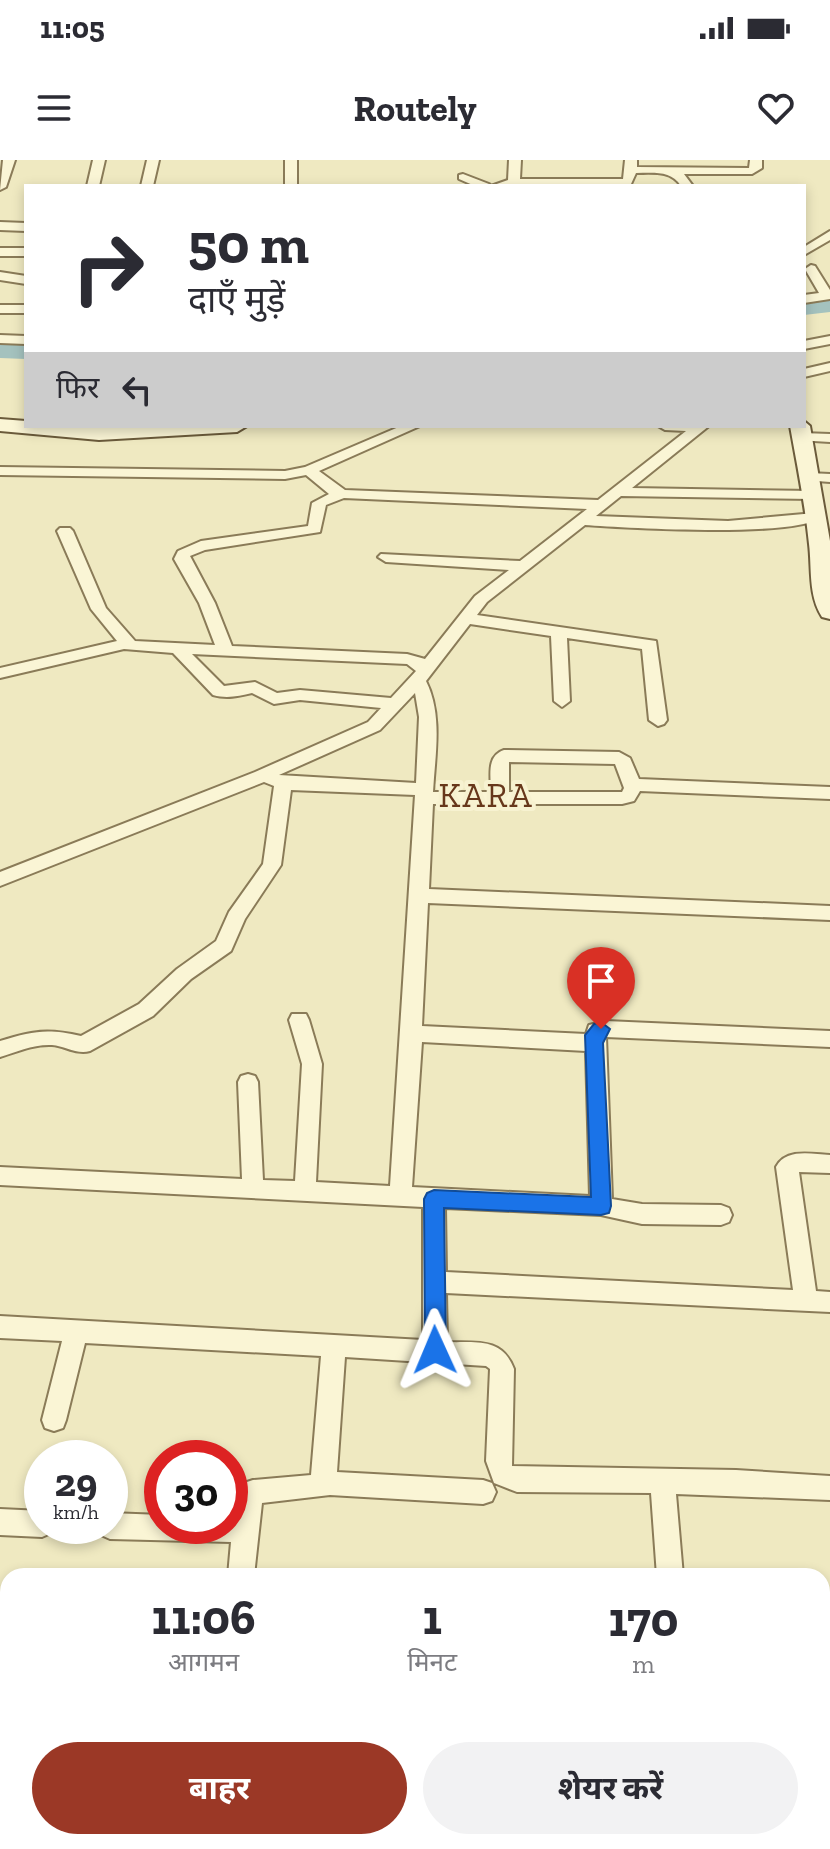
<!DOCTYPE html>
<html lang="hi">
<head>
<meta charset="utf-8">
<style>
	:root { --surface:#fff; --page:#f2f2f3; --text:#2b2b33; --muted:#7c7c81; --accent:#9b3826 }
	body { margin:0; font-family:"Zilla Slab","Noto Sans Devanagari",serif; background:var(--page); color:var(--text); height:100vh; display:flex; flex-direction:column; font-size:30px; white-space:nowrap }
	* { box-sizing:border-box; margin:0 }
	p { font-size:26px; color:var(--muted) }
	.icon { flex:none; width:44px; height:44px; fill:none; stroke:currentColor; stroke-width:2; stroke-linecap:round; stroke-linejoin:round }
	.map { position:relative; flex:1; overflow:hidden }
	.drawer { position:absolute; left:0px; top:1408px; width:830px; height:282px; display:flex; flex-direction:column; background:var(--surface); border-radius:24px 24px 0 0; box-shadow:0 4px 12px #0003 }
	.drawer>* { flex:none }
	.banner { position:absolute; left:24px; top:24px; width:782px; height:244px; border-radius:0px; box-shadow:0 4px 12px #0003; background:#fff; color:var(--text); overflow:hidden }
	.speed { position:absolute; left:24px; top:1280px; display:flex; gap:16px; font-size:40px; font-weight:700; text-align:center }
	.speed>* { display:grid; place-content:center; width:104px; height:104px; border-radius:50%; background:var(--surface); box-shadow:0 4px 12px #0003; line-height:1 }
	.speed small { font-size:20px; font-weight:400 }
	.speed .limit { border:12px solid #d22; background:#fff; color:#111 }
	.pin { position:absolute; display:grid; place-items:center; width:68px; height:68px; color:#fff; margin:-82px -34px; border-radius:50% 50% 50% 0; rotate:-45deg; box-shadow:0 0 8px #0007 }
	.pin .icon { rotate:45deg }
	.me { position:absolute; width:88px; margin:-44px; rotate:359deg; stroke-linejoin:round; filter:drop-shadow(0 0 6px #0008) }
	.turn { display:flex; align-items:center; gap:28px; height:168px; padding:0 32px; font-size:36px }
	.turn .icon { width:104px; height:104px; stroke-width:2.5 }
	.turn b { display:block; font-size:56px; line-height:68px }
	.then { display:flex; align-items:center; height:76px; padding:0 32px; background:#0003; gap:16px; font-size:30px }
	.eta { display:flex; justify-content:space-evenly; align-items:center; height:136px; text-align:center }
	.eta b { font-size:48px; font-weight:700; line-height:56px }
	.action { display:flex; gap:16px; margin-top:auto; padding:16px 32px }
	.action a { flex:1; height:92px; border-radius:48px; background:var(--accent); color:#fff; font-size:32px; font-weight:700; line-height:92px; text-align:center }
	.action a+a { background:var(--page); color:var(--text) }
	.status { display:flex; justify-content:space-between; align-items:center; height:56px; padding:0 40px; background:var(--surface); direction:ltr }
	.status svg { height:22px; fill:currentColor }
	header { display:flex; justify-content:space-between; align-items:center; height:104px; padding:0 32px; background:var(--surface); font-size:36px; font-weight:700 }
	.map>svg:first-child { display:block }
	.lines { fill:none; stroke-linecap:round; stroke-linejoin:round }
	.river { fill:#a4c2be; fill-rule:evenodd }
	.street-casing { stroke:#8a7b58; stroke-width:4 }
	.secondary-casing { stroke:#6b5b3b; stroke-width:4 }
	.street { fill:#faf5d5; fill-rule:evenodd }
	.secondary { fill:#faf5d5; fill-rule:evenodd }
	.route { fill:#1a73e8; stroke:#114b97; stroke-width:2 }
	.labels { text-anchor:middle; stroke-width:8; stroke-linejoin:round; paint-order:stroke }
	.quarter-label { font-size:34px; letter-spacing:2px; fill:#67371b; stroke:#f7f2d1 }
</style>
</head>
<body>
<div class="status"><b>11:05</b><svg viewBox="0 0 49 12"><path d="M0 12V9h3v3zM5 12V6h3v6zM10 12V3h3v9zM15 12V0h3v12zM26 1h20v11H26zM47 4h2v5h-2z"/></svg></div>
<header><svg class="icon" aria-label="menu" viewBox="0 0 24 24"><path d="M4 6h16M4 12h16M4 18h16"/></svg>Routely<svg class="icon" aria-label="heart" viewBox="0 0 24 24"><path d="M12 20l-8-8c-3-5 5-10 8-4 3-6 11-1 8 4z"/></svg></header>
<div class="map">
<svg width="830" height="1689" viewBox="0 0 830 1689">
	<rect width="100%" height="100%" fill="#efe9c1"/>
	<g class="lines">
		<path class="river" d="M830,138V152L804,155V141Z
			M0,184L26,185V199L0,198Z"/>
		<g class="street-casing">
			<path id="street" d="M3,0H15L6,27L0,30Z
				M93,0H105L99,26H87Z
				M147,0H159L153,26H141Z
				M285,0H297V26H285Z
				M509,0H521L520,19H623L625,0H637V7L749,8L750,0H762V8L752,14H684L693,26H681C671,10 653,13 636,13L631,24L627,25L491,26L508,20Z
				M463,14L489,24L491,26H475L459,19V15Z
				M0,62L26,63V71L0,70Z
				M830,71V80L804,95V87Z
				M0,88H26V96H0Z
				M811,105L815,106L830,130V139L804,143V135L819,133L805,109Z
				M0,112L26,116V124L0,120Z
				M0,145H26V153H0Z
				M0,175L26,176V184L0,183Z
				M830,176V184L804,189V181Z
				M830,203V211L804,217V209Z
				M401,266H420L319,311L345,330L598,340L686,271L665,270L658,266H709L632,328L812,331L819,335L812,339L621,336L596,356L728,361L815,353L822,357C796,378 626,368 585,365L487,442L477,455L656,481L667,560L664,564L658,566L649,560L642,489L567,478L570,541L562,547L554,541L551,476L470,464L426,521C443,555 435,595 433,632H491C491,616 486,596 504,590L619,592L630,598L639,619L830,627V639L640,631L634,641L622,644H433L429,729L830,746V760L428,743L422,866L586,874L589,865L606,861L830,871V887L606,877L612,1039L642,1044L721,1045L729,1048L732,1055L729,1062L721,1065L642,1064L601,1055L445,1048L446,1112L793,1130L776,1007C786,988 811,994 830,995V1013L799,1012L816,1131L830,1132V1152L446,1133L447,1182C476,1183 502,1177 514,1209L512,1306L736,1310L830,1316V1340L676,1334L683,1416H657L651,1333L517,1332L494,1323L486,1301L490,1209L486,1206L345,1197L337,1312L483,1320L492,1323L496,1332L492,1341L483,1344L330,1335L262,1343L254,1416H228L231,1382L110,1379L101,1375L97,1366H110V1353L162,1355V1366H230V1357H235L237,1341L244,1323L253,1320L311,1315L321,1196L85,1183L66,1260L63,1268L54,1271L45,1268L42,1260L62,1181L0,1178V1156L423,1180V1047L0,1025V1007L242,1019L238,922L241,916L248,914L255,916L258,922L263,1020L295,1021L302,904L289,860L292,854H306L309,860L322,904L316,1022L390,1026L415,635L291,630L281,705L245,759L231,791L191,819L153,856L90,891C77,895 65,886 52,885C34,884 16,892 0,897V881C33,871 47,868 81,876L139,844L177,809L216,781L229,752L263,704L274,626L264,622L0,726V712L255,612L368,562L381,548L300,540L274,544L252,533C239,536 227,539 213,535L173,493L124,489L0,518V508L117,481L91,449L57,371L60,368H70L73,371L106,448L135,481L215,485L199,443L174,399L178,391L201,381L308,366L312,343L329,334L306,315L285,319L0,315V307L285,311L305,307ZM344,338L587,349L520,401L381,394L378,397L386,402L509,410L475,436L425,499L407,494L232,486L215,443L190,396L205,390L320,372L326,345ZM192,494L407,504L416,511L391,538L300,530L277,533L255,522L224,526ZM415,533L419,557L416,623L279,615L380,570ZM509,602L615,604L624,628L622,632H509ZM422,882L586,891L590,1036L412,1027Z
				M802,273L830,274V282L797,280L795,277Z
				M809,313L830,314V322L804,320V314Z
				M0,1349L42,1351V1366H54L51,1373L42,1377L0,1375Z
				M0,1446H8V1472H0Z"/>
		</g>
		<g class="secondary-casing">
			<path id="secondary" d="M0,259L26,261V266H247L237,272L99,280L0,271Z
				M804,261L810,266L830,381V459L822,457C808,435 812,408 809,384C805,344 797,305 790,266H804Z"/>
		</g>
		<use href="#street" class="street"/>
		<use href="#secondary" class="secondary"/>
	</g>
	<path class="route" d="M601,862L610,869L603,883L611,1046L609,1053L601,1055L444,1048L446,1190L443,1197L435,1200L428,1197L425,1190L424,1039L427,1033L434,1030L591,1037L585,875L594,864Z"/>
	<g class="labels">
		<g class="quarter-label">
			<text x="486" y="647">KARA</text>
		</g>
	</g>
</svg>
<div class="speed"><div>29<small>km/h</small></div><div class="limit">30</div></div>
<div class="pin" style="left:601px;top:869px;background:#d93025"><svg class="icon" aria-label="arrive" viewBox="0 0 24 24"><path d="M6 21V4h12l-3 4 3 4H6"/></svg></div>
<svg class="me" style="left:435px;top:1190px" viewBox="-20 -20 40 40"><path d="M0-17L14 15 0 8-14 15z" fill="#1a73e8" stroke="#fff" stroke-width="4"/></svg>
<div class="banner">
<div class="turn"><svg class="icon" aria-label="right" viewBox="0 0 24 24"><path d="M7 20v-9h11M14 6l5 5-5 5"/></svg><div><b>50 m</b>दाएँ मुड़ें</div></div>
<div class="then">फिर<svg class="icon" aria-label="left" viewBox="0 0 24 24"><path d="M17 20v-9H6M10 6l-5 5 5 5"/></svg></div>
</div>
<section class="drawer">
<div class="eta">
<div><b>11:06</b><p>आगमन</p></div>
<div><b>1</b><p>मिनट</p></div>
<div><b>170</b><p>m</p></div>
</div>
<div class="action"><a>बाहर</a><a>शेयर करें</a></div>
</section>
</div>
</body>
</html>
